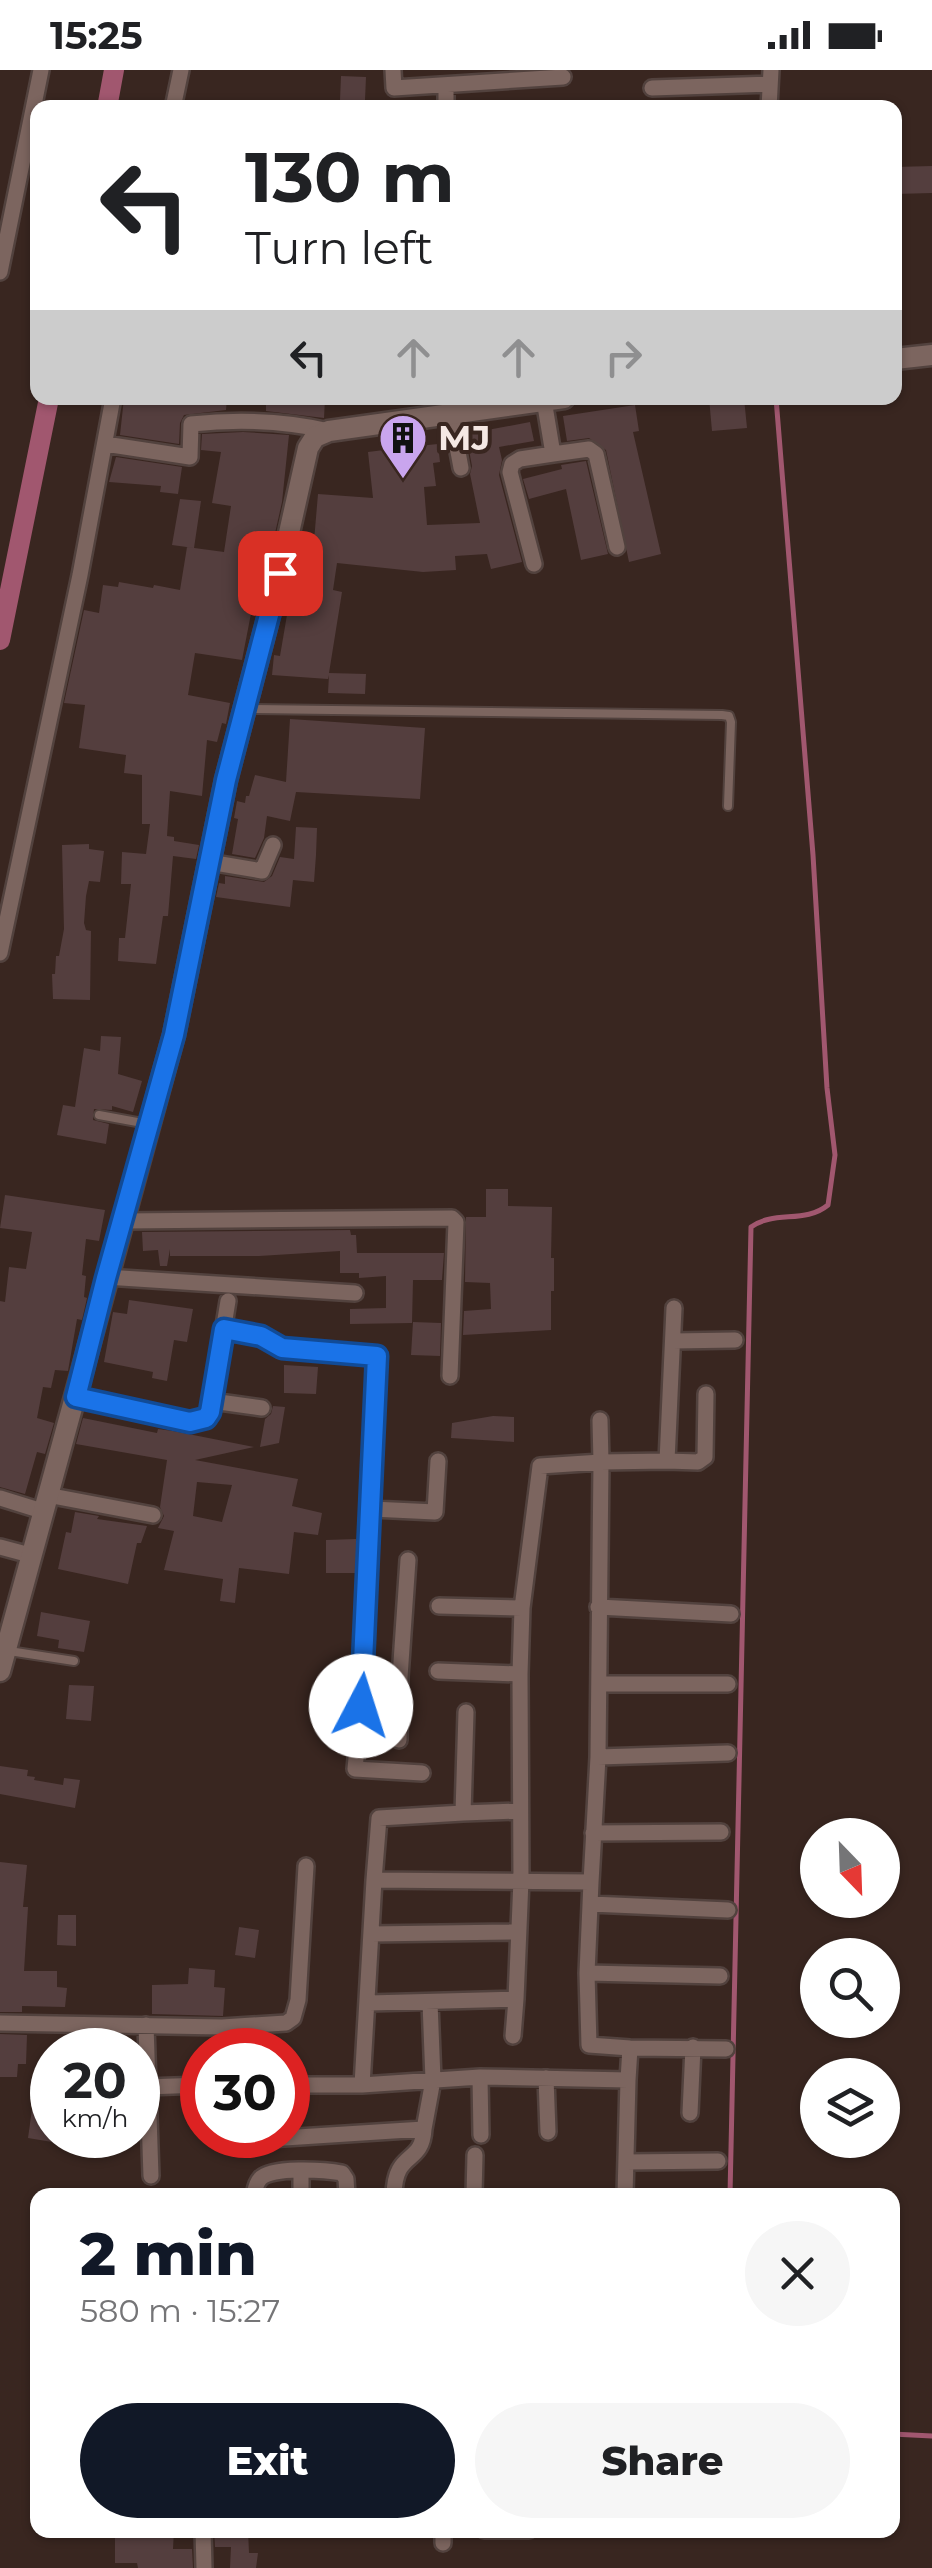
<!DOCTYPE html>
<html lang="en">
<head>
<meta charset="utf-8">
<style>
	:root { --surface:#fff; --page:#f6f6f6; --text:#202124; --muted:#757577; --accent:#111827 }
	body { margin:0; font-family:Montserrat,sans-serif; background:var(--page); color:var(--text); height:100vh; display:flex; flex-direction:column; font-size:38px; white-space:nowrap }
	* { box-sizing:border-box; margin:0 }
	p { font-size:32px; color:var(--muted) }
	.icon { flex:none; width:55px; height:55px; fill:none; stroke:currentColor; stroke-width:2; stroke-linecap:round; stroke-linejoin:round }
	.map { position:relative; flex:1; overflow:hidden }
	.panel { position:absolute; left:30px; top:2118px; width:870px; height:350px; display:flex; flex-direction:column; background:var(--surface); border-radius:20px; box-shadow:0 2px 8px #0004 }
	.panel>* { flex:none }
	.hud { position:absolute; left:30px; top:30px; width:872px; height:305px; border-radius:20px; box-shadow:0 2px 8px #0004; background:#fff; color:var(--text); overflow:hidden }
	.needle { width:65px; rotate:157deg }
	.tools { position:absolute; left:800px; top:1748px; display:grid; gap:20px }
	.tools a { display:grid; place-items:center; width:100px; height:100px; border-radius:50%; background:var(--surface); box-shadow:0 2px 8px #0004; font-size:50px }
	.speed { position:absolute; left:30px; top:1958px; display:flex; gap:20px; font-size:50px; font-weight:700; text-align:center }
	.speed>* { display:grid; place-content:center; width:130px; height:130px; border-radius:50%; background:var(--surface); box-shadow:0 2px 8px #0004; line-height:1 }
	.speed small { font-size:25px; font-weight:400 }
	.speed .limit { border:15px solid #d22; background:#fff; color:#111 }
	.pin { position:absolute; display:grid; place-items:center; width:85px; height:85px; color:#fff; margin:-42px; border-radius:20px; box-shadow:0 5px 15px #0006 }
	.me { position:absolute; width:110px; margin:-55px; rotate:5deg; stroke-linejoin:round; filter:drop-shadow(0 0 8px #0008) }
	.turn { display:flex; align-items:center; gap:35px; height:210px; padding:0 50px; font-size:45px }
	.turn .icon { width:130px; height:130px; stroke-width:2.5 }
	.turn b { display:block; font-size:70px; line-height:85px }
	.lanes { display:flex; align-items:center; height:95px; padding:0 50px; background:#0003; justify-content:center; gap:50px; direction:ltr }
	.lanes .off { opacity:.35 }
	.round { display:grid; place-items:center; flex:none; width:105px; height:105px; border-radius:52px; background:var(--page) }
	.head { display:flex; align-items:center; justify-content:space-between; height:170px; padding:0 50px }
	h1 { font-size:60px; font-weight:800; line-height:75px; color:var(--accent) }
	.button { display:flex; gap:20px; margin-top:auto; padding:20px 50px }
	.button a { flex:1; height:115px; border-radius:60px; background:var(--accent); color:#fff; font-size:40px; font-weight:800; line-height:115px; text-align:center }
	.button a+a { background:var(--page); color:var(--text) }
	.status { display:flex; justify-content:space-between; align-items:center; height:70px; padding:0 50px; background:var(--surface); direction:ltr }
	.status svg { height:28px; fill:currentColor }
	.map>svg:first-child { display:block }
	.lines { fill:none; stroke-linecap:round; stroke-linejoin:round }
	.stream { stroke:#a1576f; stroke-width:5 }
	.canal { stroke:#a1576f; stroke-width:20 }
	.building { fill:#543e3e; fill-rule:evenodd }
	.service-casing { stroke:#52423e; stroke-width:12 }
	.minor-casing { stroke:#52423e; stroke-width:20 }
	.tertiary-casing { stroke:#52423e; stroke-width:25 }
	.service { stroke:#7c655f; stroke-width:8 }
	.minor { stroke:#7c655f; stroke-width:15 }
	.tertiary { stroke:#7c655f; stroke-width:20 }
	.route-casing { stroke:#114b97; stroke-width:25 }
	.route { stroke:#1a73e8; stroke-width:18 }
	.labels { text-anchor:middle; stroke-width:8; stroke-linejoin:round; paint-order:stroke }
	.poi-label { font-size:35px; font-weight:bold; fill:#f5e8e4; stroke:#392620; text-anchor:start }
</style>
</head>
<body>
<div class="status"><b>15:25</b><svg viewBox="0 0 49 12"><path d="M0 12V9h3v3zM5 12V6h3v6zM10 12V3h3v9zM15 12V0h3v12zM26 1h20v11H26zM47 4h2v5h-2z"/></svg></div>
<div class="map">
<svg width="932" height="2498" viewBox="0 0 932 2498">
	<rect width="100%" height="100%" fill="#392620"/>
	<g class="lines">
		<path class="stream" d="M730,2125L751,1157C774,1140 805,1154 828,1135L835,1085L827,1018L813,785L776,328
			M892,2364L932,2366"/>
		<path class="canal" d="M107,38L114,0
			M0,570L49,328"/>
	</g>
	<path class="building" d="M341,6L366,7L365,30H360V38H344V30H340Z
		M932,96V123L895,124V97Z
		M124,328H227L226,340L184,345L180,353L179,374L120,365Z
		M266,328L325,329L324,348L266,341Z
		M709,328H744L747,358L712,361Z
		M635,335L639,361L633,362L661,484L629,492L606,380L589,368L567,371L563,346Z
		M530,352L534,371L499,377L502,390L499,405L522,492L491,499L487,484L455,486L456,500L423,502L337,493L333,520L342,522L329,603L366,604L365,624L328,623L329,605L328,609L272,605L274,585L280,586L288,539L308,542L314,499L308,498L314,471L318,424L373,428L368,382L392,379L394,386L401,388L407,384L408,377L438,374L440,392L433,393L436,416L424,417L427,455L480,453L470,404L472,396L466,364Z
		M243,362L289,365L282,432L274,468L266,466L242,590L195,583L188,625L230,633L226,654L222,653L217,672L207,670L202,726L170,721L167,766L174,767V771L199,775L196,789L173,786L168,846H163L156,894L118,891L119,868H125L131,814H121L122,782L146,784L150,754H142V705L124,703L126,685L79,678L85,635L64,633L84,540L99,543L103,515L118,517L119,512L153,518L154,515L180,520L187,477L224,482L231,436L212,433L221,382L201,380L202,364Z
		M116,387L182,397L178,424L160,422L161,416L109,412Z
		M586,391L608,484L581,490L566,419L529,429L523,409L562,399L561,395Z
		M180,429L201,431L194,478L172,475Z
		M290,649L425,658L420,729L296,722L290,751L267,746L264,768L255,788L232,784L238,749L234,748L237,731L245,733L246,726H249L255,705L286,712Z
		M296,757L317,758L316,785L314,812L293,810L290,837L216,827L219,813L225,814V806L264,812L272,806L280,787L294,789Z
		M89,774V779L104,781L100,812L89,811L86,826L84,853L86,860L91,861L90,930L53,929L52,904H55L56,886H59L64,859L62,775Z
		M101,966L121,967L118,1004L142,1011L133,1042L112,1036V1040L94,1039L93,1050L109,1054L106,1074L57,1065L63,1035L75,1037L84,978L100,981Z
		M486,1119H508V1136L552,1137L551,1188H554V1221H551V1260L463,1265L464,1241L491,1239L490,1213L465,1212L466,1147H486Z
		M5,1125L105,1140L99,1171L86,1169L82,1205L86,1206L84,1227L87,1228L82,1250L77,1249L68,1301L55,1300L51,1318L43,1317L37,1348L54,1353L45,1384L37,1382L25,1424L0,1417V1231L5,1232L9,1197L26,1199L32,1162L0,1158Z
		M350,1160L351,1165H356L357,1183H444L442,1210H413L412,1253L350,1254V1239L386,1238V1206L359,1208V1203H340V1181L259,1186H170V1179L167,1196H160L158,1180L143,1181L142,1162Z
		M129,1230L193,1239L187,1272L174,1270L167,1311L152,1308L153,1302L104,1292L113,1242L127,1244Z
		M413,1252L441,1253L440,1286L411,1285Z
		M284,1295L318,1297L316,1324L284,1323Z
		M273,1336L285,1337L279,1373L260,1377L265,1349L271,1344Z
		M493,1346L514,1347V1372L451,1368L452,1353Z
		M83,1348L157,1363L158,1359L173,1361L254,1377L195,1390L298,1409L292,1436L322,1443L318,1465L294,1462L289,1504L239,1498L235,1533L220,1531L223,1509L164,1500L174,1461L158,1458L164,1446L160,1437L167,1390L76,1374ZM197,1412L232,1415L222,1452L193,1446Z
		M75,1442L99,1446L97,1449L147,1456L141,1473H137L128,1514L58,1499L66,1462L71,1463Z
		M356,1469V1503H326V1470Z
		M41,1542L90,1551L84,1582L58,1578L59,1570L37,1566Z
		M69,1615L94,1616L91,1651L66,1649Z
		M0,1696L28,1700L27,1706L35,1707L34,1710L63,1715L64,1708L80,1710L75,1738L0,1724Z
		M0,1792L27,1795L23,1837H28L24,1901H57V1917L67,1918L65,1937L22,1936V1942H0Z
		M58,1845H76V1876L57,1875Z
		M239,1857L259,1860L255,1888L235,1885Z
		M189,1898L215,1900L214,1917L225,1918L223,1946L152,1944V1915L188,1914Z
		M0,1964L27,1965L26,1994H18L17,2007H0Z
		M34,2025L52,2028V2072L28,2068Z
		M157,2460H174L173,2479H192L193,2498H138L137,2493H115V2462Z
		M214,2460H248L249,2483H258L256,2498H230L231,2477H215Z"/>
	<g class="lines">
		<g class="service-casing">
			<path id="service" d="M400,381V355
				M246,639L722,645L729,646L731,652L728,736
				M99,1045L148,1054
				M9,1581L74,1591"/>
		</g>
		<g class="minor-casing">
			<path id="minor" d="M393,0L394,18L563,7
				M446,15V38
				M652,18L769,14
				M173,38L181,0
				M769,38L771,0
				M0,202L41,0
				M544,330L553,384L589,379L596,384L617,477
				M451,344L461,398
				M105,374L190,387L191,354C239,349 282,350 329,361
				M534,494L510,402L512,394L520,389L553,384
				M209,792L262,801L273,775
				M0,883L80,505L113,328
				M123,1151L452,1148L456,1152L450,1306
				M106,1207L355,1223
				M224,1259L261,1266L283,1278L377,1286L364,1604L355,1699L422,1703
				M673,1271L735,1270
				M76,1327L190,1352L206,1348L210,1341L228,1231
				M212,1331L262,1338
				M667,1391L698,1392L705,1387L706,1324
				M47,1425L153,1445
				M0,1428L42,1441
				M372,1439L435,1442L438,1391
				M0,1477L30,1485
				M439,1536L522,1538
				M598,1537L731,1544
				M364,1604L400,1607L399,1670
				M520,1604L522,1538L540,1396L601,1392L600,1350
				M400,1607L408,1490
				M599,1614H728
				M598,1687L728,1683
				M463,1743L520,1741
				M593,1763L721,1762
				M374,1810L379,1748L463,1743L466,1642
				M591,1812L587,1903L589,1975L630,1978L726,1979
				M591,1834L728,1840
				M371,1864L517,1862
				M587,1903L720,1906
				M369,1933L516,1929L521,1810L520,1604L438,1601
				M0,1953L222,1957L286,1953L293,1948L298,1930L306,1796
				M146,1955L151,2106
				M513,1966L516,1929
				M480,2007L481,2065
				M546,2008L548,2062
				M288,2015H362L480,2007L628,2010L630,1978
				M362,2015L374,1810L591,1812L598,1687L601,1392L667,1391L674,1238
				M146,2017L202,2015
				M690,2043L693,1977
				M215,2065L221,2072L424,2059L433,2010L430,1932
				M626,2092L718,2091
				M254,2125C255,2120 256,2113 260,2109C270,2096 326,2100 342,2103L346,2109L347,2125
				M301,2125V2101
				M394,2125C395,2079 422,2096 424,2059
				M474,2125L475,2085
				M625,2125L628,2010
				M203,2460L204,2498
				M443,2460V2473
				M484,2460H529"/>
		</g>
		<g class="tertiary-casing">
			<path id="tertiary" d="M895,289L932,285
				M0,1601L174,965L226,710L280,503L308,378L315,367L329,361L564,328"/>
		</g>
		<use href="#service" class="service"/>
		<use href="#minor" class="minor"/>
		<use href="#tertiary" class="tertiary"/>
	</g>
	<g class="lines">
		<g class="route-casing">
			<path id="route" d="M280,503L226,710L174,965L106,1208L76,1327L190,1352L206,1348L210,1342L224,1259L261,1266L282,1278L377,1286L361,1636"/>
		</g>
		<use href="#route" class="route"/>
	</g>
	<defs>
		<g id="building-pin" transform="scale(2.5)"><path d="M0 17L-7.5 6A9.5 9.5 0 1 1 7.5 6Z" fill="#c9a5ee" stroke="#392620"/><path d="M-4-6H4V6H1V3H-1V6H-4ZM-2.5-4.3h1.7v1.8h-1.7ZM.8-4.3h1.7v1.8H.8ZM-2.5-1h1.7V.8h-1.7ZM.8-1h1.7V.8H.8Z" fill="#111"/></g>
	</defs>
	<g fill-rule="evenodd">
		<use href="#building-pin" x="403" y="368"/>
	</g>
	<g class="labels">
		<g class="poi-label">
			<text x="438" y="380">MJ</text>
		</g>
	</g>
</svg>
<div class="tools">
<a><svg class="needle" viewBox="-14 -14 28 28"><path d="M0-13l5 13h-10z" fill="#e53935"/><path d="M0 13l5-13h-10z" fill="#757577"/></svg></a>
<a><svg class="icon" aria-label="search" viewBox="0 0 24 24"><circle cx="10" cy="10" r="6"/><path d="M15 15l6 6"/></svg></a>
<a><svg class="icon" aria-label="layers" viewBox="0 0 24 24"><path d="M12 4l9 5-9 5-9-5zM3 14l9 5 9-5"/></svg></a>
</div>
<div class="speed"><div>20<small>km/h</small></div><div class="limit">30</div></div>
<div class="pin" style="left:280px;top:503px;background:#d93025"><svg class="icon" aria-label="arrive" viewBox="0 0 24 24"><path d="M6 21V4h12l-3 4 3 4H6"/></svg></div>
<svg class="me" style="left:361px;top:1636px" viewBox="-20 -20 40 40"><circle r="19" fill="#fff"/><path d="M0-13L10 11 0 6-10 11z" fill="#1a73e8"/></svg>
<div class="hud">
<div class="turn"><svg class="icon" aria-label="left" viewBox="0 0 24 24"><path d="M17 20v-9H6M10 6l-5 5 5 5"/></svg><div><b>130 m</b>Turn left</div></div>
<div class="lanes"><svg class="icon" aria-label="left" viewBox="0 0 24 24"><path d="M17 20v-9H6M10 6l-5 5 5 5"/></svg><svg class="icon off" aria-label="ahead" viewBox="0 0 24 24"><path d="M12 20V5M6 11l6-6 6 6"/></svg><svg class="icon off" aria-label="ahead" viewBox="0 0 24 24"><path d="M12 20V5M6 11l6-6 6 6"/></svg><svg class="icon off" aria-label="right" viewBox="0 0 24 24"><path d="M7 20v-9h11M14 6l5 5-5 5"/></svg></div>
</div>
<section class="panel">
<div class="head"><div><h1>2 min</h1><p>580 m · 15:27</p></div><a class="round"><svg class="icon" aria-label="close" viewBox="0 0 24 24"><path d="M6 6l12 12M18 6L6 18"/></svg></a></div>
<div class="button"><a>Exit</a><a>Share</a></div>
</section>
</div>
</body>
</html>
